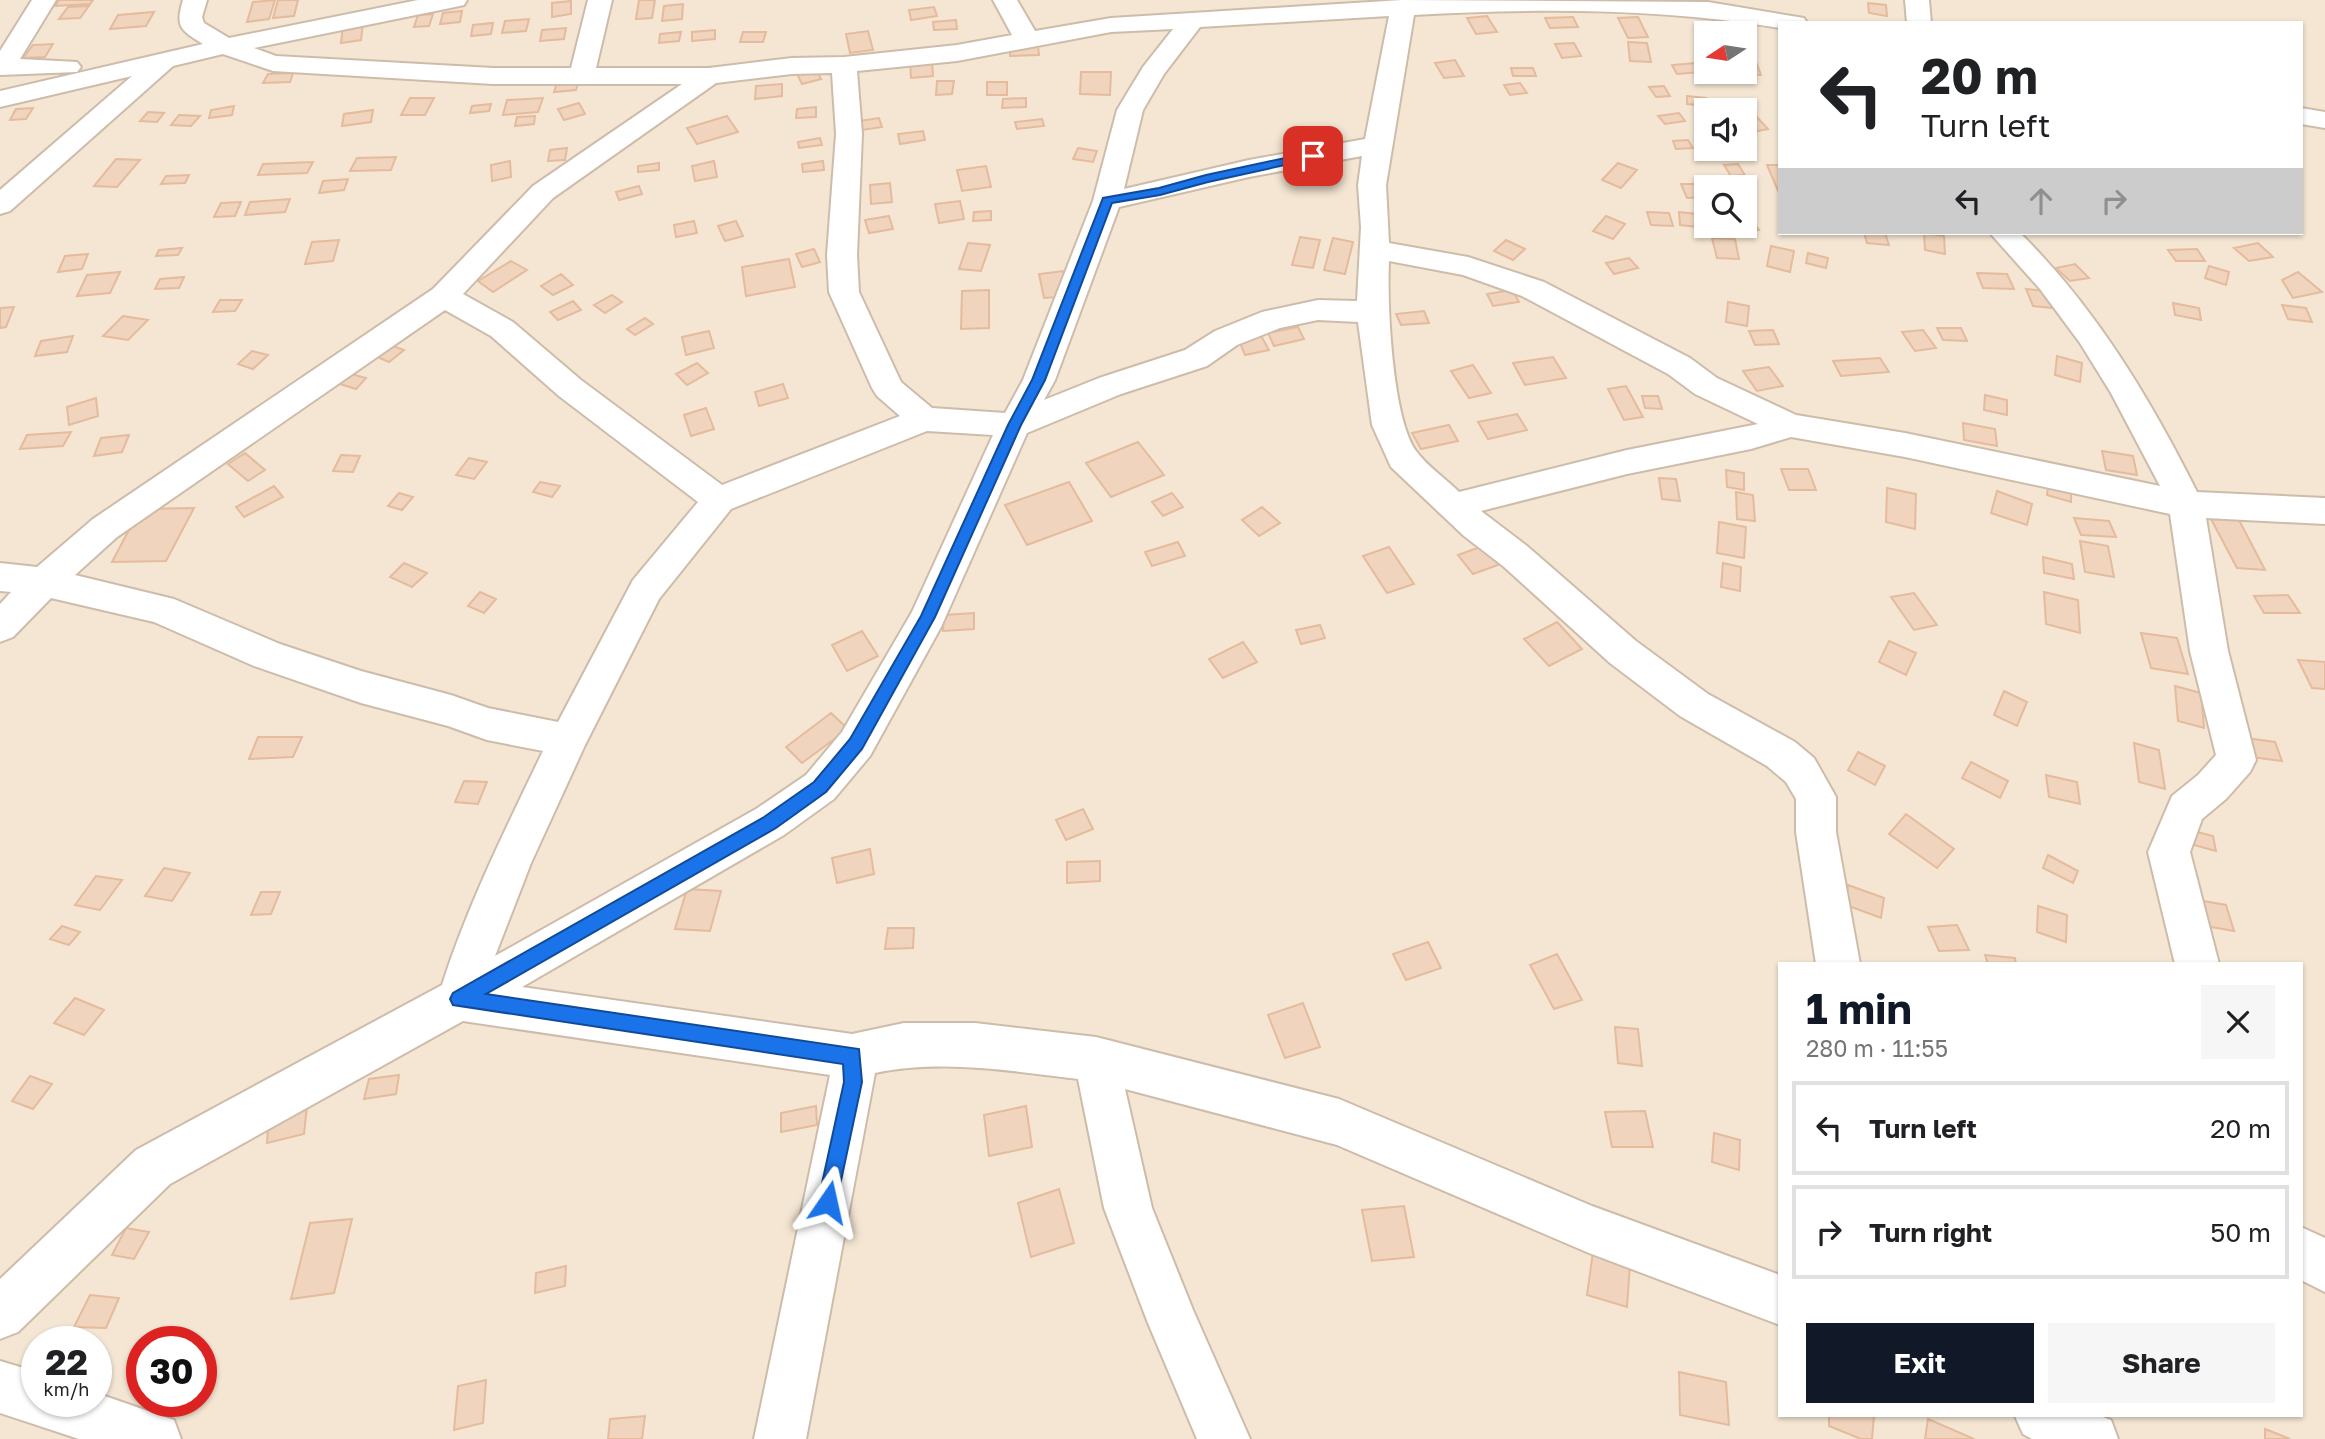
<!DOCTYPE html>
<html lang="en">
<head>
<meta charset="utf-8">
<style>
	:root { --surface:#fff; --page:#f6f6f6; --text:#202124; --muted:#757577; --line:#e0e0e0; --accent:#111827 }
	body { margin:0; font-family:"Golos Text",sans-serif; background:var(--page); color:var(--text); height:100vh; display:flex; flex-direction:column; font-size:26px; white-space:nowrap }
	* { box-sizing:border-box; margin:0 }
	p { font-size:23px; color:var(--muted) }
	.icon { flex:none; width:38px; height:38px; fill:none; stroke:currentColor; stroke-width:2; stroke-linecap:round; stroke-linejoin:round }
	.map { position:relative; flex:1; overflow:hidden }
	.drawer { position:absolute; left:1778px; top:962px; width:525px; height:455px; display:flex; flex-direction:column; background:var(--surface); border-radius:0px; box-shadow:0 2px 5px #0004 }
	.drawer>* { flex:none }
	.guide { position:absolute; left:1778px; top:21px; width:525px; height:214px; border-radius:0px; box-shadow:0 2px 5px #0004; background:#fff; color:var(--text); overflow:hidden }
	.needle { width:46px; rotate:258deg }
	.fabs { position:absolute; left:1694px; top:21px; display:grid; gap:14px }
	.fabs a { display:grid; place-items:center; width:63px; height:63px; border-radius:0px; background:var(--surface); box-shadow:0 2px 5px #0004; font-size:35px }
	.speed { position:absolute; left:21px; top:1326px; display:flex; gap:14px; font-size:35px; font-weight:700; text-align:center }
	.speed>* { display:grid; place-content:center; width:91px; height:91px; border-radius:50%; background:var(--surface); box-shadow:0 2px 5px #0004; line-height:1 }
	.speed small { font-size:18px; font-weight:400 }
	.speed .limit { border:10px solid #d22; background:#fff; color:#111 }
	.pin { position:absolute; display:grid; place-items:center; width:60px; height:60px; color:#fff; margin:-30px; border-radius:14px; box-shadow:0 4px 10px #0006 }
	.me { position:absolute; width:77px; margin:-38px; rotate:11deg; stroke-linejoin:round; filter:drop-shadow(0 0 5px #0008) }
	.turn { display:flex; align-items:center; gap:24px; height:147px; padding:0 28px; font-size:32px }
	.turn .icon { width:91px; height:91px; stroke-width:2.5 }
	.turn b { display:block; font-size:49px; line-height:60px }
	.lanes { display:flex; align-items:center; height:66px; padding:0 28px; background:#0003; justify-content:center; gap:35px; direction:ltr }
	.lanes .off { opacity:.35 }
	.round { display:grid; place-items:center; flex:none; width:74px; height:74px; border-radius:0px; background:var(--page) }
	.headline { display:flex; align-items:center; justify-content:space-between; height:119px; padding:0 28px }
	h1 { font-size:42px; font-weight:700; line-height:52px; color:var(--accent) }
	.action { display:flex; gap:14px; margin-top:auto; padding:14px 28px }
	.action a { flex:1; height:80px; border-radius:0px; background:var(--accent); color:#fff; font-size:28px; font-weight:700; line-height:80px; text-align:center }
	.action a+a { background:var(--page); color:var(--text) }
	ul { padding:0; list-style:none }
	li { display:flex; align-items:center; gap:21px; height:94px; margin:0 14px 10px; padding:0 14px; border:4px solid var(--line); border-radius:0px }
	li div { flex:1 }
	li b { display:block; font-size:26px }
	li em { font-style:normal }
	.map>svg:first-child { display:block }
	.residential { fill:#f4e6d3; fill-rule:evenodd }
	.building { fill:#f1d4bd; stroke:#e4bb9d; stroke-width:2 }
	.lines { fill:none; stroke-linecap:round; stroke-linejoin:round }
	.street-casing { stroke:#cebcab; stroke-width:4 }
	.street { fill:#fff; fill-rule:evenodd }
	.route { fill:#1a73e8; stroke:#114b97; stroke-width:2 }
</style>
</head>
<body>
<div class="map">
<svg width="2325" height="1439" viewBox="0 0 2325 1439">
	<rect width="100%" height="100%" fill="#fcf4e5"/>
	<path class="residential" d="M0,0H2325V1439H0V109L32,101L0,100ZM1780,23H2301V233H1780ZM1706,33H1745V72H1706ZM1706,110H1745V149H1706ZM1706,187H1745V226H1706ZM1780,964H2301V1416H1780ZM37,1342H96V1402H37ZM142,1342H201V1402H142Z"/>
	<path class="building" d="M59,0H93L90,4L55,6Z
		M275,0L269,19L247,22L253,2Z
		M278,0H298L294,16L273,18Z
		M639,0H655L652,18L636,19Z
		M571,1V14L552,17V3Z
		M1868,3L1886,5L1887,16L1869,13Z
		M683,4L682,19L662,21L664,6Z
		M89,6L80,18L59,19L68,7Z
		M934,7L937,16L911,20L909,10Z
		M462,11L460,22L440,24L443,13Z
		M154,12L146,26L110,29L118,15Z
		M433,14L429,26L414,27L418,15Z
		M1487,16L1497,32L1476,34L1467,18Z
		M1573,17L1578,27L1550,28L1545,18Z
		M1638,17L1648,37L1628,38L1618,18Z
		M529,19L526,31L502,33L505,21Z
		M956,20L957,29L934,30L933,22Z
		M493,23L491,34L471,36L473,25Z
		M363,24L361,40L341,43L343,26Z
		M566,28L564,39L540,41L542,30Z
		M715,30V39L692,41V32Z
		M868,31L873,50L850,53L846,34Z
		M681,32L679,41L659,43L660,34Z
		M743,32H766L763,42H740Z
		M1628,42L1647,43L1651,62L1630,61Z
		M1574,43L1581,56L1562,58L1555,44Z
		M53,44L45,57L23,58L33,45Z
		M1038,46L1039,55L1010,56V48Z
		M932,60L933,76L911,78L910,62Z
		M1455,60L1464,76L1444,78L1435,63Z
		M1745,61L1756,62L1761,75L1743,74Z
		M1695,63L1702,72L1677,74L1672,65Z
		M815,67L821,79L802,84L796,72Z
		M1511,68H1533L1536,76H1513Z
		M1081,72H1111L1110,95L1080,94Z
		M293,73L290,82L263,83L268,74Z
		M937,81H954L952,94L936,95Z
		M578,82L576,90L554,92L557,83Z
		M987,82H1007V95H987Z
		M1520,83L1527,93L1510,95L1504,85Z
		M782,84V96L755,99L756,86Z
		M1664,86L1670,96L1656,97L1649,87Z
		M1687,96L1706,98L1707,106L1687,104Z
		M410,98H434L425,115H401Z
		M543,98L538,112L503,115L507,100Z
		M1026,98V107L1002,108L1003,99Z
		M579,103L585,114L564,120L558,109Z
		M491,104L489,111L470,113L472,106Z
		M234,106L232,115L209,118L211,110Z
		M816,107V117L796,118L797,109Z
		M33,108L26,119L10,120L16,109Z
		M373,110L371,122L342,126L344,114Z
		M148,112L164,113L157,122L140,121Z
		M1679,113L1685,121L1665,124L1658,116Z
		M179,115L200,116L191,126L171,125Z
		M535,116L534,124L515,126L517,117Z
		M727,116L738,132L697,144L687,128Z
		M1756,116L1768,129L1747,133L1745,119Z
		M879,118L882,127L862,130L859,121Z
		M1042,119L1044,126L1017,129L1015,122Z
		M923,131L925,140L900,144L898,134Z
		M820,138L822,145L799,148L798,142Z
		M1688,140L1693,148L1676,149L1673,141Z
		M567,148L565,160L548,161L550,150Z
		M1078,148L1097,151L1093,162L1073,159Z
		M396,157L391,170L350,171L357,158Z
		M116,159L140,160L117,187L94,186Z
		M510,161L511,177L492,181L491,165Z
		M714,161L717,177L695,181L692,166Z
		M823,161L824,170L803,172L802,164Z
		M313,162L307,173L258,175L263,164Z
		M659,163V170L638,172V166Z
		M1618,163L1637,170L1621,188L1602,180Z
		M1738,164L1745,175L1731,176L1724,165Z
		M1767,165H1780V193H1779Z
		M986,166L991,187L962,191L957,170Z
		M189,175L185,183L161,184L166,176Z
		M348,179L344,190L319,193L323,181Z
		M890,183L892,202L871,204L870,185Z
		M1681,184H1703L1706,197L1687,198Z
		M639,186L642,194L619,200L616,192Z
		M290,199L285,212L245,215L250,202Z
		M960,201L964,219L939,223L935,204Z
		M241,202L235,216L214,217L221,203Z
		M991,211V220L973,221L974,212Z
		M1647,212L1669,213L1673,226L1651,225Z
		M1679,212L1697,214L1699,227L1680,225Z
		M889,216L893,229L869,233L865,220Z
		M1606,216L1625,224L1613,239L1593,231Z
		M1745,216H1748L1759,230L1744,232L1739,226H1745Z
		M694,221L697,233L676,237L674,225Z
		M736,221L743,236L725,241L718,226Z
		M1864,233H1885L1889,245L1867,243Z
		M1924,233L1944,236L1945,254L1925,250Z
		M1300,237L1320,240L1313,268L1292,265Z
		M1333,238L1353,242L1345,274L1324,270Z
		M1712,238L1735,239L1739,259L1717,258Z
		M339,240L333,261L305,264L312,242Z
		M1506,240L1525,249L1513,260L1494,251Z
		M968,243L990,245L981,271L959,269Z
		M2258,243L2273,257L2249,261L2234,248Z
		M1771,246L1794,251L1790,272L1767,266Z
		M182,248L178,255L156,256L159,250Z
		M814,249L820,262L802,267L796,254Z
		M2197,249L2205,261H2176L2168,250Z
		M1808,253L1828,258L1826,268L1806,263Z
		M88,254L82,269L58,272L65,256Z
		M1629,258L1638,268L1614,274L1606,263Z
		M789,259L795,287L746,296L742,267Z
		M511,261L527,270L493,292L478,281Z
		M2075,264L2089,278L2070,281L2056,268Z
		M2209,266L2229,272L2226,285L2205,278Z
		M1063,271L1069,296L1044,298L1039,274Z
		M120,272L110,293L77,296L87,275Z
		M2298,272L2322,292L2293,298L2282,280Z
		M1977,273L2007,274L2014,289L1983,288Z
		M561,274L573,285L553,295L541,286Z
		M184,277L179,288L155,289L160,279Z
		M2026,289L2047,291L2053,308L2033,306Z
		M989,290V328L961,329L962,291Z
		M1512,290L1519,302L1493,306L1487,294Z
		M612,295L622,302L605,313L594,305Z
		M220,300H242L235,311L213,312Z
		M573,301L581,310L558,320L550,312Z
		M1728,302L1749,306L1747,326L1726,322Z
		M2173,303L2199,308L2201,320L2175,315Z
		M2282,305L2306,308L2312,322L2288,319Z
		M14,307L6,327L0,328V308Z
		M1424,311L1429,323L1401,325L1396,314Z
		M123,316L148,320L128,340L103,336Z
		M645,318L653,324L635,335L627,329Z
		M1298,327L1304,339L1274,346L1268,333Z
		M1937,328H1961L1967,341L1943,340Z
		M1773,330L1779,344L1755,345L1749,331Z
		M1923,330L1936,348L1915,351L1902,332Z
		M709,331L714,348L686,355L682,337Z
		M1260,334L1269,350L1245,355L1238,338Z
		M73,336L67,352L35,356L41,341Z
		M390,345L404,350L389,362L375,356Z
		M252,351L268,355L253,369L238,364Z
		M2057,356L2082,363L2080,382L2055,375Z
		M1553,357L1566,378L1525,385L1513,363Z
		M1880,358L1889,372L1841,376L1833,361Z
		M697,363L708,373L687,385L676,374Z
		M1473,365L1491,393L1469,398L1451,371Z
		M1769,367L1783,386L1757,391L1743,371Z
		M351,374L366,378L356,389L340,384Z
		M783,384L788,398L759,406L755,392Z
		M1626,386L1643,417L1624,420L1608,389Z
		M1985,395L2007,400V415L1984,410Z
		M1642,396H1658L1662,409L1645,408Z
		M96,398L98,416L69,425L67,407Z
		M706,408L714,429L691,436L684,415Z
		M1517,414L1527,430L1488,439L1478,422Z
		M1963,423L1995,429L1997,446L1964,440Z
		M1449,425L1458,441L1421,449L1412,433Z
		M71,432L63,446L20,449L27,435Z
		M129,435L122,452L94,456L101,438Z
		M1138,442L1164,475L1111,497L1086,463Z
		M2102,451L2133,456L2137,475L2106,470Z
		M245,453L265,470L248,481L228,464Z
		M341,455L360,456L353,472L333,471Z
		M469,458L487,462L474,479L456,475Z
		M1781,469H1808L1816,490H1789Z
		M1726,470L1744,473V490L1727,487Z
		M2049,477L2071,483V502L2047,495Z
		M1659,478L1676,479L1680,501L1662,499Z
		M540,482L560,486L552,497L533,492Z
		M1069,482L1092,521L1027,545L1005,505Z
		M274,486L283,497L244,517L236,507Z
		M1887,488L1916,494L1915,529L1886,522Z
		M1997,491L2032,504L2027,525L1991,513Z
		M1736,492L1753,495L1755,521L1737,519Z
		M399,493L413,497L402,510L388,506Z
		M1172,493L1183,507L1163,516L1152,502Z
		M1262,507L1280,523L1259,536L1242,520Z
		M194,508L166,561L112,562L140,509Z
		M2074,518L2109,521L2116,537L2081,535Z
		M2211,519L2239,520L2265,570L2237,568Z
		M1719,522L1746,527L1744,558L1717,553Z
		M2080,541L2108,546L2114,577L2085,572Z
		M1178,542L1185,556L1152,566L1145,552Z
		M1494,542L1509,561L1473,574L1458,555Z
		M1389,547L1414,584L1387,593L1363,556Z
		M2043,557L2072,564L2074,579L2044,573Z
		M404,563L427,573L412,587L390,577Z
		M1723,563L1741,567L1740,591L1721,587Z
		M480,592L496,599L484,613L468,606Z
		M2044,592L2078,600L2080,633L2046,624Z
		M1914,593L1937,625L1914,630L1891,597Z
		M2288,595L2300,613H2264L2254,596Z
		M974,613V629L943,631L944,615Z
		M1557,622L1582,649L1549,666L1524,639Z
		M1320,625L1325,638L1301,644L1296,630Z
		M862,631L878,656L847,671L832,645Z
		M2141,633L2177,638L2188,674L2151,668Z
		M1889,641L1916,653L1906,675L1879,662Z
		M1243,642L1257,662L1223,678L1209,659Z
		M2298,660L2325,662V689L2312,688Z
		M2175,686L2201,693L2204,728L2178,721Z
		M2004,691L2027,702L2017,726L1994,715Z
		M831,713L848,729L802,763L786,747Z
		M258,737H302L293,757L249,759Z
		M2238,737L2275,742L2282,761L2244,756Z
		M2134,743L2159,750L2165,789L2139,782Z
		M1858,752L1885,766L1875,785L1848,770Z
		M1971,762L2008,781L2000,798L1962,778Z
		M2046,775L2077,782L2080,804L2049,797Z
		M464,781L487,782L478,804L455,802Z
		M1083,809L1093,829L1066,840L1056,820Z
		M1906,814L1954,849L1937,868L1889,834Z
		M2186,829L2213,836L2216,851L2187,843Z
		M870,849L874,874L837,883L832,858Z
		M2048,855L2078,871L2073,883L2043,868Z
		M1100,861V881L1067,883V862Z
		M164,868L190,873L172,901L145,896Z
		M96,876L122,880L100,910L75,905Z
		M1848,885L1884,898L1881,918L1846,905Z
		M687,889L721,891L710,931L675,929Z
		M261,892H280L271,914L251,915Z
		M2192,899L2226,905L2234,931L2200,925Z
		M2038,906L2067,915L2066,942L2037,932Z
		M1957,925L1969,950L1939,951L1928,927Z
		M62,926L80,932L69,945L50,939Z
		M888,928H914L913,948L885,949Z
		M1428,942L1441,968L1406,980L1393,954Z
		M1557,954L1582,1000L1554,1009L1530,965Z
		M1985,955L2015,958L2016,964H1988Z
		M75,998L104,1010L84,1035L54,1023Z
		M1303,1003L1320,1047L1285,1058L1268,1015Z
		M1615,1027L1638,1029L1642,1066L1618,1063Z
		M399,1075L396,1094L364,1099L369,1079Z
		M30,1076L52,1084L33,1109L12,1101Z
		M307,1106L304,1134L267,1143L269,1115Z
		M816,1106L817,1125L781,1132V1113Z
		M1026,1106L1032,1147L989,1156L984,1115Z
		M1645,1111L1653,1147H1612L1605,1112Z
		M1714,1133L1740,1140L1739,1170L1712,1162Z
		M1059,1189L1074,1243L1031,1257L1018,1203Z
		M1404,1206L1414,1257L1372,1261L1362,1210Z
		M352,1219L334,1293L291,1299L310,1223Z
		M126,1228L149,1232L134,1259L112,1255Z
		M1593,1252L1630,1264L1627,1307L1587,1295Z
		M566,1266L565,1286L535,1293L536,1273Z
		M90,1295L119,1298L106,1328L74,1327Z
		M1679,1372L1726,1382L1729,1425L1680,1415Z
		M486,1380L483,1423L454,1430L458,1386Z
		M645,1416L642,1439H608L610,1419Z
		M1829,1416H1874L1872,1439H1861L1829,1426Z
		M1928,1419L1974,1439H1925Z
		M2265,1429L2290,1439H2265Z"/>
	<g class="lines">
		<g class="street-casing">
			<path id="street" d="M32,0H56L20,59L77,62L81,67L77,72L0,75V51Z
				M183,0H207L202,17L204,23L229,38L418,0H467L464,5L455,7L254,48L276,56L493,68H571L588,0H612L596,68H709L792,58L844,57L957,45L1012,35L993,0H1017L1035,31L1111,18L1402,0L1708,2L1804,18L1807,23H1780V28C1659,8 1536,8 1414,15L1386,185L1389,243L1468,257L1544,282L1690,358L1717,378L1796,415L1905,433L2160,486L2111,393L2080,343L2040,289L1990,233H2020C2095,307 2150,398 2197,492L2325,498V524L2206,518L2228,651L2256,760L2250,772L2226,799L2202,819L2190,852L2219,964H2175L2148,852L2172,796L2198,775L2216,755L2190,651L2170,514L1905,457L1791,437L1751,449L1627,474L1481,511L1527,546L1636,641L1708,694L1795,742L1814,758L1836,797V832L1860,964H1816L1796,832V799L1786,782L1767,766L1680,716L1610,663L1503,566L1464,536L1391,467L1372,425L1358,322L1318,320L1280,328L1237,345L1207,366L1121,394L1027,433L941,627L870,756L834,799L784,835L522,987L852,1034L904,1023H975L1096,1037L1339,1099L1592,1206L1780,1275V1325L1589,1253L1337,1145L1125,1089L1152,1208L1193,1310L1250,1439H1197L1148,1323L1104,1208L1078,1079C1011,1071 942,1059 875,1073L806,1439H754L830,1075L463,1021L170,1184L18,1332L0,1339V1279L136,1150L442,985C468,904 506,828 543,751L487,740L448,726L361,703L254,666L154,622L51,598L13,637L0,642V604L11,592L0,591V563L37,567L93,519L433,289L533,186L682,84H493L273,71L223,54L173,66L10,211L0,214V190L132,76L0,107V91L203,44C180,30 175,27 183,0ZM1389,16L1365,139L1249,160L1124,189L1143,110L1164,74L1200,27ZM1173,29L1143,67L1117,110L1093,201L1023,380L1005,413L932,408L901,382L859,292L857,255L862,134L857,71L957,61L1111,32ZM832,73L836,134L827,255L829,292L872,388L877,396L900,416L722,485L581,380L513,322L463,294L553,198L716,83L792,74ZM1362,156L1358,185L1361,227L1357,301L1318,300L1262,312L1215,331L1185,350L1099,378L1044,400L1055,380L1119,207L1249,177ZM1389,261L1463,275L1522,296L1668,374L1695,394L1758,424L1627,450L1459,492C1446,479 1427,466 1416,451C1392,417 1387,304 1389,261ZM445,310L491,336L559,396L698,502L633,580L558,722L488,708L451,695L361,671L280,644L174,599L75,575L117,537ZM927,431L993,435L912,612L842,732L806,775L756,809L495,956L531,863L585,745L659,599L731,509Z
				M1905,0H1929L1931,23H1907Z
				M2301,108L2325,112V128L2301,124Z
				M2301,1227L2325,1238V1292L2301,1280Z
				M0,1361L37,1372V1402H96V1393L174,1420L181,1439H79L0,1413Z
				M2015,1416H2100L2111,1420L2118,1439H2032L2023,1434Z"/>
		</g>
		<use href="#street" class="street"/>
	</g>
	<path class="route" d="M1313,152L1318,156L1317,158L1208,182L1160,195L1112,203L1045,380L1021,425L935,617L862,749L826,792L776,828L486,994L859,1049L862,1082L835,1209L828,1212L821,1209L818,1202L844,1082L843,1064L453,1005L450,999L453,993L764,817L814,782L850,739L921,616L1008,425L1032,380L1103,198L1159,188L1206,175Z"/>
</svg>
<div class="fabs">
<a><svg class="needle" viewBox="-14 -14 28 28"><path d="M0-13l5 13h-10z" fill="#e53935"/><path d="M0 13l5-13h-10z" fill="#757577"/></svg></a>
<a><svg class="icon" aria-label="sound" viewBox="0 0 24 24"><path d="M4 9h4l5-4v14l-5-4H4zM17 9q2 3 0 6"/></svg></a>
<a><svg class="icon" aria-label="search" viewBox="0 0 24 24"><circle cx="10" cy="10" r="6"/><path d="M15 15l6 6"/></svg></a>
</div>
<div class="speed"><div>22<small>km/h</small></div><div class="limit">30</div></div>
<div class="pin" style="left:1313px;top:156px;background:#d93025"><svg class="icon" aria-label="arrive" viewBox="0 0 24 24"><path d="M6 21V4h12l-3 4 3 4H6"/></svg></div>
<svg class="me" style="left:828px;top:1202px" viewBox="-20 -20 40 40"><path d="M0-17L14 15 0 8-14 15z" fill="#1a73e8" stroke="#fff" stroke-width="4"/></svg>
<div class="guide">
<div class="turn"><svg class="icon" aria-label="left" viewBox="0 0 24 24"><path d="M17 20v-9H6M10 6l-5 5 5 5"/></svg><div><b>20 m</b>Turn left</div></div>
<div class="lanes"><svg class="icon" aria-label="left" viewBox="0 0 24 24"><path d="M17 20v-9H6M10 6l-5 5 5 5"/></svg><svg class="icon off" aria-label="ahead" viewBox="0 0 24 24"><path d="M12 20V5M6 11l6-6 6 6"/></svg><svg class="icon off" aria-label="right" viewBox="0 0 24 24"><path d="M7 20v-9h11M14 6l5 5-5 5"/></svg></div>
</div>
<section class="drawer">
<div class="headline"><div><h1>1 min</h1><p>280 m · 11:55</p></div><a class="round"><svg class="icon" aria-label="close" viewBox="0 0 24 24"><path d="M6 6l12 12M18 6L6 18"/></svg></a></div>
<ul>
<li><svg class="icon" aria-label="left" viewBox="0 0 24 24"><path d="M17 20v-9H6M10 6l-5 5 5 5"/></svg><div><b>Turn left</b></div><em>20 m</em></li>
<li><svg class="icon" aria-label="right" viewBox="0 0 24 24"><path d="M7 20v-9h11M14 6l5 5-5 5"/></svg><div><b>Turn right</b></div><em>50 m</em></li>
</ul>
<div class="action"><a>Exit</a><a>Share</a></div>
</section>
</div>
</body>
</html>
